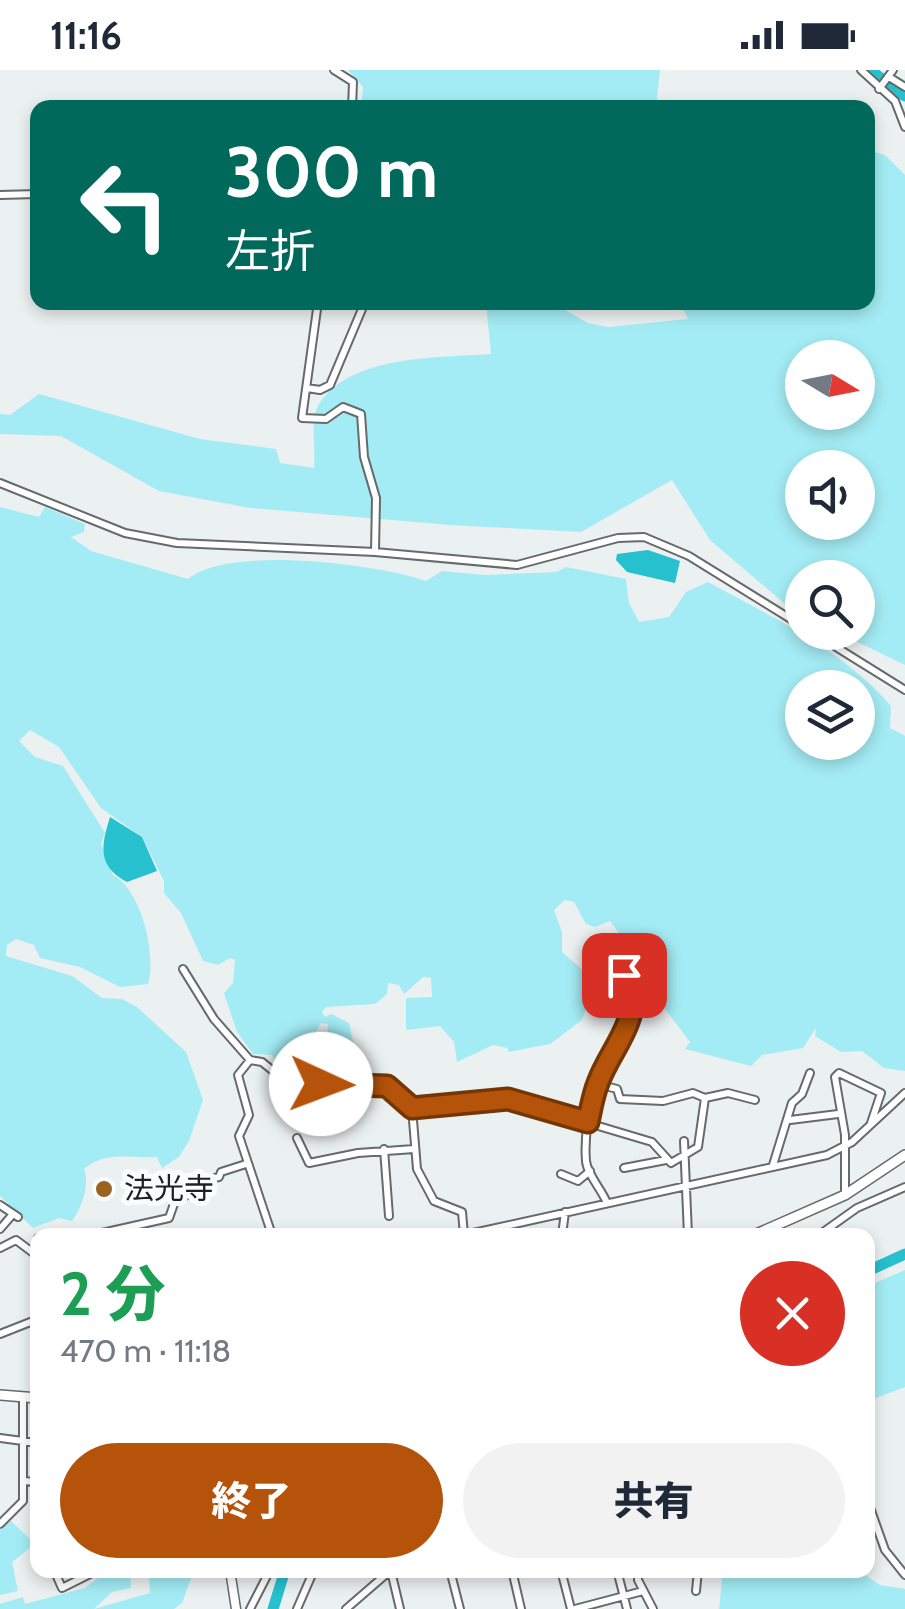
<!DOCTYPE html>
<html lang="ja">
<head>
<meta charset="utf-8">
<style>
	:root { --surface:#fff; --page:#f2f2f3; --text:#1f2937; --muted:#747a83; --accent:#b45309 }
	body { margin:0; font-family:Cabin,"Noto Sans JP",sans-serif; background:var(--page); color:var(--text); height:100vh; display:flex; flex-direction:column; font-size:38px; white-space:nowrap }
	* { box-sizing:border-box; margin:0 }
	p { font-size:32px; color:var(--muted) }
	.icon { flex:none; width:55px; height:55px; fill:none; stroke:currentColor; stroke-width:2; stroke-linecap:round; stroke-linejoin:round }
	.map { position:relative; flex:1; overflow:hidden }
	.side { position:absolute; left:30px; top:1158px; width:845px; height:350px; display:flex; flex-direction:column; background:var(--surface); border-radius:20px; box-shadow:0 5px 15px #0003 }
	.side>* { flex:none }
	.hud { position:absolute; left:30px; top:30px; width:845px; height:210px; border-radius:20px; box-shadow:0 5px 15px #0003; background:#00695c; color:#fff; overflow:hidden }
	.needle { width:65px; rotate:100deg }
	.fabs { position:absolute; left:785px; top:270px; display:grid; gap:20px }
	.fabs a { display:grid; place-items:center; width:90px; height:90px; border-radius:50%; background:var(--surface); box-shadow:0 5px 15px #0003; font-size:50px }
	.pin { position:absolute; display:grid; place-items:center; width:85px; height:85px; color:#fff; margin:-42px; border-radius:20px; box-shadow:0 5px 15px #0006 }
	.me { position:absolute; width:110px; margin:-55px; rotate:92deg; stroke-linejoin:round; filter:drop-shadow(0 0 8px #0008) }
	.turn { display:flex; align-items:center; gap:35px; height:210px; padding:0 30px; font-size:45px }
	.turn .icon { width:130px; height:130px; stroke-width:2.5 }
	.turn b { display:block; font-size:70px; line-height:85px }
	.round { display:grid; place-items:center; flex:none; width:105px; height:105px; border-radius:52px; background:var(--page) }
	.headline { display:flex; align-items:center; justify-content:space-between; height:170px; padding:0 30px }
	h1 { font-size:60px; font-weight:800; line-height:75px; color:#1e9e55 }
	.button { display:flex; gap:20px; margin-top:auto; padding:20px 30px }
	.button a { flex:1; height:115px; border-radius:60px; background:var(--accent); color:#fff; font-size:40px; font-weight:800; line-height:115px; text-align:center }
	.button a+a { background:var(--page); color:var(--text) }
	.status { display:flex; justify-content:space-between; align-items:center; height:70px; padding:0 50px; background:var(--surface); direction:ltr }
	.status svg { height:28px; fill:currentColor }
	.map>svg:first-child { display:block }
	.green { fill:#a4ecf5; fill-rule:evenodd }
	.water { fill:#26c0ce }
	.lines { fill:none; stroke-linecap:round; stroke-linejoin:round }
	.river { stroke:#26c0ce; stroke-width:11 }
	.minor-casing { stroke:#656a6a; stroke-width:10 }
	.major-casing { stroke:#656a6a; stroke-width:11 }
	.highway-casing { stroke:#656a6a; stroke-width:12 }
	.minor { stroke:#fff; stroke-width:6 }
	.major { stroke:#fff; stroke-width:8 }
	.highway { stroke:#fff; stroke-width:9 }
	.route-casing { stroke:#753606; stroke-width:25 }
	.route { stroke:#b45309; stroke-width:18 }
	.poi-dot { fill:#9b6220; stroke:#f8fdfe; stroke-width:4 }
	.labels { text-anchor:middle; stroke-width:10; stroke-linejoin:round; paint-order:stroke }
	.poi-label { font-size:30px; fill:#1e1f20; stroke:#f8fdfe; text-anchor:start }
</style>
</head>
<body>
<div class="status"><b>11:16</b><svg viewBox="0 0 49 12"><path d="M0 12V9h3v3zM5 12V6h3v6zM10 12V3h3v9zM15 12V0h3v12zM26 1h20v11H26zM47 4h2v5h-2z"/></svg></div>
<div class="map">
<svg width="905" height="1539" viewBox="0 0 905 1539">
	<rect width="100%" height="100%" fill="#ebf0f1"/>
	<path class="green" d="M348,0H660L656,37L361,38L363,17Z
		M868,79L886,86L905,105V595L839,563L858,562V508H802V544L790,538L710,470L672,410L581,462L450,455L250,438L159,421L61,366L0,364V344L10,345L39,324L200,369L276,379L280,393L314,398C316,381 310,351 318,336C348,284 440,288 491,284L486,233H553L588,253L608,257L688,249L681,233L868,232ZM802,288H858V342H802ZM802,398H858V452H802Z
		M0,437L39,447L45,437L85,454L84,462L71,467L91,481L188,509C227,475 376,494 426,511L442,501L485,505L557,502L566,497L626,509L629,533L639,552L669,547L686,522L708,512C772,547 843,580 891,636L890,658L905,666V1001L884,998L862,981L841,982L815,966L816,958L803,978L762,985L751,996L685,979L690,972L646,914L636,918L628,901L635,885L610,851L595,857L586,854L574,832L565,830L554,840L562,862V882L586,903L592,919L582,950L550,974L508,982V978L493,975L457,992L454,972L440,956L406,960V928L432,927L431,908L423,907L404,924L399,915L388,913L387,924L375,934L326,937L322,942L325,947L331,944L349,953L356,985L335,979L334,969H327L328,954L321,953L315,963L318,979L305,990L303,1001L288,1007L272,985L253,984L237,962L224,923L233,913L235,890L230,888L218,895L203,891L181,843L164,823V811L142,767L101,738L59,677L30,660L19,671L35,687L63,696L105,763L101,774L113,805C141,819 157,885 148,914L120,917L80,897L40,888L34,875L16,869L7,875L6,886L72,906L102,928L122,929L137,937L186,982L203,1030L189,1071L179,1087L162,1098L157,1087C131,1089 106,1080 84,1099C90,1114 82,1138 72,1151L59,1148L33,1158L0,1126ZM802,618H858V672H802Z
		M905,1200V1317L868,1331V1216Z
		M11,1451L35,1474L12,1492L18,1521L0,1525V1460Z
		M108,1500H130L131,1518L112,1522L94,1539L150,1523L149,1507L135,1500H194L182,1533L174,1539H0V1534L23,1527L25,1534L85,1518Z
		M723,1500H858L880,1515L905,1519V1539H719Z"/>
	<path class="water" d="M648,480L680,491L675,513L627,502L616,490L617,484Z
		M110,747L142,767L157,801L127,812C97,796 101,776 110,747Z"/>
	<g class="lines">
		<path class="river" d="M870,0L905,26
			M868,1201L905,1184
			M273,1539L285,1500"/>
		<g class="minor-casing">
			<path id="minor" d="M334,0L353,12L352,38
				M861,0L895,31L905,57
				M889,7L905,17
				M879,19L893,0
				M0,125L38,124
				M318,232L302,348L326,349L343,337L361,344L364,387L376,428L375,482
				M307,318L320,320L330,315L365,232
				M0,413L125,463L177,473L375,482L517,495L618,468L644,467L689,486L802,556
				M812,562L905,620
				M183,899L214,949L250,990L238,1005L249,1045L239,1066L272,1165
				M250,990L262,992L288,1013L387,1015L412,1038L508,1029L652,1072L671,1093L698,1077L705,1028
				M597,1014L617,1019L620,1029L663,1031L693,1023L705,1028L728,1023L755,1030
				M412,1038L417,1099L434,1131L462,1142L464,1165
				M790,1050L838,1044
				M297,1068L309,1093L358,1083L414,1079
				M684,1071L688,1165
				M384,1079L389,1146
				M773,1095L792,1033L802,1024L810,1003
				M624,1098L666,1090
				M561,1104L578,1111L590,1101
				M845,1125V1065L835,1007L839,1003L881,1023L871,1053
				M607,1133C602,1120 587,1104 586,1091C584,1067 589,1035 598,1013C612,977 648,945 624,905
				M0,1135L18,1147
				M0,1159L13,1144
				M93,1165L169,1148L175,1131L189,1124L195,1112L219,1107L221,1102L246,1094
				M464,1165L827,1085L852,1072L905,1023
				M562,1165L565,1142
				M819,1165L857,1138L905,1117
				M38,1168V1199
				M0,1178L16,1170L36,1185
				M0,1264L38,1249
				M0,1368L38,1373
				M23,1411L38,1412
				M868,1432L885,1480L905,1505
				M0,1454L23,1431V1328
				M54,1500L62,1518L98,1500
				M450,1500L460,1539
				M512,1500L521,1539
				M561,1500L571,1539
				M617,1500L627,1539
				M638,1500V1510L653,1539
				M391,1501L400,1539
				M696,1521L698,1500
				M250,1539L270,1500
				M297,1539L314,1500
				M346,1539L391,1500
				M575,1539L643,1521"/>
		</g>
		<g class="major-casing">
			<path id="major" d="M230,1500L236,1539"/>
		</g>
		<g class="highway-casing">
			<path id="highway" d="M754,1165L845,1125L905,1085
				M0,1325L38,1328"/>
		</g>
		<use href="#minor" class="minor"/>
		<use href="#major" class="major"/>
		<use href="#highway" class="highway"/>
	</g>
	<g class="lines">
		<g class="route-casing">
			<path id="route" d="M321,1014L387,1016L412,1038L508,1029L588,1052C591,1039 593,1025 598,1013C611,976 648,945 624,905"/>
		</g>
		<use href="#route" class="route"/>
	</g>
	<circle class="poi-dot" cx="104" cy="1119" r="10"/>
	<g class="labels">
		<g class="poi-label">
			<text x="124" y="1129">法光寺</text>
		</g>
	</g>
</svg>
<div class="fabs">
<a><svg class="needle" viewBox="-14 -14 28 28"><path d="M0-13l5 13h-10z" fill="#e53935"/><path d="M0 13l5-13h-10z" fill="#747a83"/></svg></a>
<a><svg class="icon" aria-label="sound" viewBox="0 0 24 24"><path d="M4 9h4l5-4v14l-5-4H4zM17 9q2 3 0 6"/></svg></a>
<a><svg class="icon" aria-label="search" viewBox="0 0 24 24"><circle cx="10" cy="10" r="6"/><path d="M15 15l6 6"/></svg></a>
<a><svg class="icon" aria-label="layers" viewBox="0 0 24 24"><path d="M12 4l9 5-9 5-9-5zM3 14l9 5 9-5"/></svg></a>
</div>
<div class="pin" style="left:624px;top:905px;background:#d93025"><svg class="icon" aria-label="arrive" viewBox="0 0 24 24"><path d="M6 21V4h12l-3 4 3 4H6"/></svg></div>
<svg class="me" style="left:321px;top:1014px" viewBox="-20 -20 40 40"><circle r="19" fill="#fff"/><path d="M0-13L10 11 0 6-10 11z" fill="#b45309"/></svg>
<div class="hud">
<div class="turn"><svg class="icon" aria-label="left" viewBox="0 0 24 24"><path d="M17 20v-9H6M10 6l-5 5 5 5"/></svg><div><b>300 m</b>左折</div></div>
</div>
<section class="side">
<div class="headline"><div><h1>2 分</h1><p>470 m · 11:18</p></div><a class="round" style="background:#d93025;color:#fff"><svg class="icon" aria-label="close" viewBox="0 0 24 24"><path d="M6 6l12 12M18 6L6 18"/></svg></a></div>
<div class="button"><a>終了</a><a>共有</a></div>
</section>
</div>
</body>
</html>
